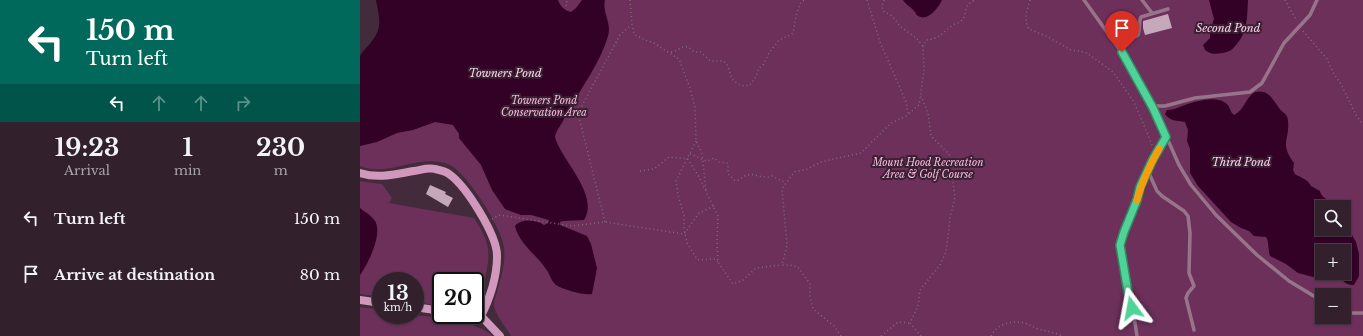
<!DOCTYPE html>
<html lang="en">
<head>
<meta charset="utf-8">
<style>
	:root { --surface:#32202c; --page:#3d2d38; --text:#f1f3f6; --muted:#a8a3a9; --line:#4d3e48 }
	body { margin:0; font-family:"Libre Baskerville",serif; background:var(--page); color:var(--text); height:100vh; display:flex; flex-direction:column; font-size:15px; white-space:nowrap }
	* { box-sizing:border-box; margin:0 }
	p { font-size:13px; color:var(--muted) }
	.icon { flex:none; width:22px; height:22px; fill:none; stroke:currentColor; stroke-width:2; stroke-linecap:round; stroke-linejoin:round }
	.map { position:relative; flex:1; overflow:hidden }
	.sheet { display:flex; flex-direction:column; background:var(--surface); width:360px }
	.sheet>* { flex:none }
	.top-card { background:#00695c; color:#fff; overflow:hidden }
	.buttons { position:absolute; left:955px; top:200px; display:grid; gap:8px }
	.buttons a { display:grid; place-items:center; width:36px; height:36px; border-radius:0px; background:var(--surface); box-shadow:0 1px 3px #0004,0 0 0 1px var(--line); font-size:20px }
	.speed { position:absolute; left:12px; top:272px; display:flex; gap:8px; font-size:20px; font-weight:700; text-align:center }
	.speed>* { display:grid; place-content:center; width:52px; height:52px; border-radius:50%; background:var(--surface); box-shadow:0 1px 3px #0004,0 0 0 1px var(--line); line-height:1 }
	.speed small { font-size:10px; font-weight:400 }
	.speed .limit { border:2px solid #111; border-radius:6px; background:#fff; color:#111 }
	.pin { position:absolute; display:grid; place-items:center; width:34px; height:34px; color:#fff; margin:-41px -17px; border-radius:50% 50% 50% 0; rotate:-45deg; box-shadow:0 0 4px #0007 }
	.pin .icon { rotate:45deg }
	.me { position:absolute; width:44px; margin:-22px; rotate:347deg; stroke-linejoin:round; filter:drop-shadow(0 0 3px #0008) }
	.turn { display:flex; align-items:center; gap:14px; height:84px; padding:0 20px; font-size:18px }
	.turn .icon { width:52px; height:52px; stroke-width:2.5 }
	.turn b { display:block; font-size:28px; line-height:34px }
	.lanes { display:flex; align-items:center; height:38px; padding:0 20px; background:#0003; justify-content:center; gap:20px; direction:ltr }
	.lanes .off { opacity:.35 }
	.eta { display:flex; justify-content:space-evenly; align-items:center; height:68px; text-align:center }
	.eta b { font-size:24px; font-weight:700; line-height:28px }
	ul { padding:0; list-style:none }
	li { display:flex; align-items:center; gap:12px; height:56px; padding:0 20px }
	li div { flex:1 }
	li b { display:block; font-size:15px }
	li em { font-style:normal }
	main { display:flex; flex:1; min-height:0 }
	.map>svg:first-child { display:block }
	.green { fill:#6d305b; fill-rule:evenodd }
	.water { fill:#330026 }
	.building { fill:#c6a8bb }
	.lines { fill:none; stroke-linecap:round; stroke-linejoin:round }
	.path { stroke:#806a78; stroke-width:1.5; stroke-dasharray:1 3; stroke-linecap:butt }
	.lane { stroke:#98748b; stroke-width:3.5 }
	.secondary { stroke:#d197bc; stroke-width:8 }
	.route-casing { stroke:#348963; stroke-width:10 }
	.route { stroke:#50d398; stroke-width:7 }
	.slow { stroke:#f59e0b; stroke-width:7 }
	.labels { text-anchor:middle; stroke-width:4; stroke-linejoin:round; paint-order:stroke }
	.park-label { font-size:10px; font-style:italic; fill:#fcbae4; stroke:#392131 }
	.water-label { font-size:11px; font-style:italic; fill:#fed1ed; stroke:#392131 }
</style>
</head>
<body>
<main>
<section class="sheet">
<div class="top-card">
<div class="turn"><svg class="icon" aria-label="left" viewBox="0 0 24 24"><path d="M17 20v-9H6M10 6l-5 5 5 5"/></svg><div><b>150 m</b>Turn left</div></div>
<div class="lanes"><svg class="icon" aria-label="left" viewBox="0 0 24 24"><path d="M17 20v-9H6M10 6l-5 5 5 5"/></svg><svg class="icon off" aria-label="ahead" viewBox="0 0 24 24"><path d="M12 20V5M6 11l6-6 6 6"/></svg><svg class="icon off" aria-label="ahead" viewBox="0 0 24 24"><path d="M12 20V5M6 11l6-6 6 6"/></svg><svg class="icon off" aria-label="right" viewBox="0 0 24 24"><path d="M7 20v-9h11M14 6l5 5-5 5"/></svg></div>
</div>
<div class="eta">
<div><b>19:23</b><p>Arrival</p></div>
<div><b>1</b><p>min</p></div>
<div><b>230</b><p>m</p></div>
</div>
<ul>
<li><svg class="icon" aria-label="left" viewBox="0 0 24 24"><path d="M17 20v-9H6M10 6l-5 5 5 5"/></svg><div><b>Turn left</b></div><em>150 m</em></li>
<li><svg class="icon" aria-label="arrive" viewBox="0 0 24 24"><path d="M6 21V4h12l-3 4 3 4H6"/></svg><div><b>Arrive at destination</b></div><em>80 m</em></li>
</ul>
</section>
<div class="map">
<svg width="1003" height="336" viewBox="0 0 1003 336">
	<rect width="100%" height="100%" fill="#432b3b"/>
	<path class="green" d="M19,0H1003V336H151C146,327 134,314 134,304C134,300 136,296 137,292C141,278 146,262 144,247C142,228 107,173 90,165C60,152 29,178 0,166V66L22,33ZM962,207H984V229H962ZM962,251H984V273H962ZM962,295H984V317H962Z
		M0,181L12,183L22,184L32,198L29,203L114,218C131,244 131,253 124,283C122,290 121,299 118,305L115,307V281H81V306L55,302V281H21V297L0,294Z
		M0,307L21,310V315C55,315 106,315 133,336H0Z"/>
	<path class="water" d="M16,0H198C200,6 204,10 211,12L216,8L222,0H245C242,13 252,23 248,36C239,67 216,94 202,123C199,128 196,131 195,137C201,160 240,195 224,220L203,221L200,222V225L227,236L231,244L237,268L232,294C225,296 202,289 196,285C191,281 190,274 186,269C177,255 159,244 155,226C162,218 176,220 184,225L188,223L189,220L171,215H161L145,209L132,190L121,165L99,138V134L93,125L75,122L53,130L37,133L17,142L0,146V56C3,50 8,47 12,41C23,27 19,17 16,0Z
		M543,0H582C579,7 568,22 558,16C555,14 557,14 554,11C551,7 546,5 543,0Z
		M849,0H888C887,16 888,32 876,45C872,50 869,52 863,53C856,54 851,55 845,50L843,45L850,38V31L854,19Z
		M895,92C909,89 912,99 919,108C923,113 928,114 928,121C930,140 919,143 934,163L933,170L935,174C941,178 948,179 951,186L960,191C962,201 974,200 981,207H962V229H984L985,211V223L996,242L999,254V276L994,285C986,286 981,279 976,273H984V251H962V273H964L961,279L938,273L926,264L910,256C908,250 909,241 906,237L894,236L889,231L881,228L871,222L838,186L830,173V149L827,141L828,130L825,122C817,120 810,122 805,114L807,110C814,110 819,107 825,105C837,101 857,95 867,104C870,107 870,112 874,115C884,111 885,98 895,92Z
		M0,208C5,212 11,215 15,221C23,234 8,264 0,275Z"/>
	<path class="building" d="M808,14L812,28L785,35L783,28V21Z
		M70,185L86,192L85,194L93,198L88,207L66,194Z"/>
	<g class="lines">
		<path class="path" d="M270,0L272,24L274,34L285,40L294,43L319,59L330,88L335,107L336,141L342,153L346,191
			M507,0L520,42L546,102L548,113
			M524,0L522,6L523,11L532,16L541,27L556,38L563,46
			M670,0C667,11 663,19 669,29L688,37L711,50L719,51L727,53L753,72L774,102L793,147
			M925,0L937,21
			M206,6L207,0
			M943,31L967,59L974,74L981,84L996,115L1003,125
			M311,52C322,50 324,41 334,52H341L350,61H363L367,64L372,79L378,84L384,86L390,85L396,77L399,68L403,65L409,53L419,40L428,36L433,33L437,12L441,2L445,0
			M336,141L316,181L318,195L324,216V229L327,243L337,259L339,260L354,259L358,262
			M330,154L347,161L354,158L359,162L367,163L368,166V174L374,180L377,181C394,167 398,181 412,176L426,183
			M280,171L294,169L309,157L328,159L339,177L358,216L357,242L358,262L373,284L383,280L396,268L422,265
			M132,219L139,215L212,226L245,222L324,234L339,213L354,206
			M245,222L218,113L260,35L271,25
			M481,336L474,326L453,309L450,297V284L438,267L430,265H422L427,245L422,189L434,172L447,169L461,162L501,153L531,123L546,116L559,105L564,71L563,46L566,40C580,39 583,32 593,25C596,23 600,23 602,20C608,13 601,7 615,0
			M521,336L538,322L550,323
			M561,336L550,323L558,306L560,290L580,265L586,252L590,218L595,197L589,154L571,136L568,113L561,96
			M631,336C637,324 651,320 664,323C669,324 673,327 678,329C687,331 695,333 703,336"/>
		<path class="lane" d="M724,0L767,60L799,120L819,165L831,185L856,215L897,255L929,281L962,301
			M782,0L792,13
			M756,44L765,39L773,38L778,35C781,28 778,22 781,17L808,9
			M792,106H805L835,98L890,92L902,83L924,43L950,15L957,0
			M806,137L793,159L788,171L797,191L802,196L824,211L828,216L830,233L829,273L834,286L828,293L826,298L834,330
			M984,311L991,313H1003
			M777,336L775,323L768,292L760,245L764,232L777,200L780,187L788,171"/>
		<path class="secondary" d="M0,173C18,179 36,174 54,171C61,170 68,167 75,169C80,170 85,171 89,174C106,186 138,236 137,257C137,276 130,299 121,316L140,336
			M0,300L21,303
			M55,307L81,311"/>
	</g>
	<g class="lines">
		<g class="route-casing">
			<path id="route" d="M762,52L793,108L806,137L793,159L780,187L777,200L764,232L760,245L768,292L772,308"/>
		</g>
		<use href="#route" class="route"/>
		<path class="slow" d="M777,200C782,182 790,165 799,149"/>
	</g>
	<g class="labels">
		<g class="park-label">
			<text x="184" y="104">Towners Pond<tspan x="184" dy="12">Conservation Area</tspan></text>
			<text x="568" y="166">Mount Hood Recreation<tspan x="568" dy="12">Area &amp; Golf Course</tspan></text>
		</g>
		<g class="water-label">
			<text x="868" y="32">Second Pond</text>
			<text x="145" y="77">Towners Pond</text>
			<text x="881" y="166">Third Pond</text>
		</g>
	</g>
</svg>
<div class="buttons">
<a><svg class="icon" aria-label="search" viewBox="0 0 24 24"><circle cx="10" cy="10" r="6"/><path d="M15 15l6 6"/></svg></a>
<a>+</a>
<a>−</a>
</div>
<div class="speed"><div>13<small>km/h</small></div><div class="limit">20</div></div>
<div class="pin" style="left:762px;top:52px;background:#d93025"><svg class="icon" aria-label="arrive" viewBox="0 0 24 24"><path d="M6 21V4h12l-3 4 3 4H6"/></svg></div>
<svg class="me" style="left:772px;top:308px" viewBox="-20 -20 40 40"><path d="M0-17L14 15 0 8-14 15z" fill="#50d398" stroke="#fff" stroke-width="4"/></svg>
</div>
</main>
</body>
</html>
